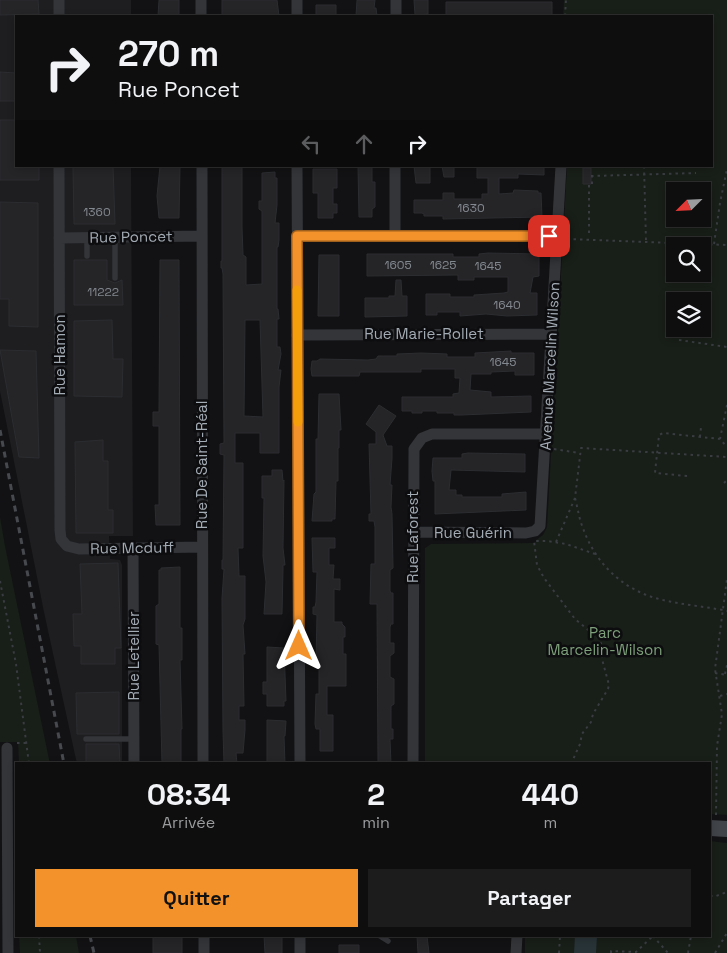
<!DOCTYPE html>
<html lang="fr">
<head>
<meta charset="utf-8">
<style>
	:root { --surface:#0e0e0f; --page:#1c1c1d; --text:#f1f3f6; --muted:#9b9c9e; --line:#2e2e2f; --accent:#f3922b }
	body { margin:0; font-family:"Space Grotesk",sans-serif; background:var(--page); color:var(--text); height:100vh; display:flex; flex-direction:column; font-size:19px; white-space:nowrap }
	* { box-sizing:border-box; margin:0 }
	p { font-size:16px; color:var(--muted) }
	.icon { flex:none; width:28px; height:28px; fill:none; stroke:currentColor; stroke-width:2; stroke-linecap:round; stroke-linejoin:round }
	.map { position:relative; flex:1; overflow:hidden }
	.drawer { position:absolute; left:15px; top:762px; width:696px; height:175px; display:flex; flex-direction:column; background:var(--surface); border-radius:0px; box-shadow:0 2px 8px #0003,0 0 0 1px var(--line) }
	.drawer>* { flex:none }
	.top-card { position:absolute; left:15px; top:15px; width:698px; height:152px; border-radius:0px; box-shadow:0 2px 8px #0003,0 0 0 1px var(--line); background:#0e0e0f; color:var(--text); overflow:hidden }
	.needle { width:32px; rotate:246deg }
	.tools { position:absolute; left:666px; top:182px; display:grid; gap:10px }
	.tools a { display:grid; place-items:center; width:45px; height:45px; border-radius:0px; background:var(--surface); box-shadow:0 2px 8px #0003,0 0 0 1px var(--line); font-size:25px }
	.pin { position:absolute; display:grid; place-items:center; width:42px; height:42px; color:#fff; margin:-21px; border-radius:10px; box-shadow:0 2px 8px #0006 }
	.me { position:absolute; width:55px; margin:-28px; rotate:0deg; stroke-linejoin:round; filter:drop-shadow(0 0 4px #0008) }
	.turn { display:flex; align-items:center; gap:18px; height:105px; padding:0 20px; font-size:22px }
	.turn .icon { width:65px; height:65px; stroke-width:2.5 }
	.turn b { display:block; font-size:35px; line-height:42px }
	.lanes { display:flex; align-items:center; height:48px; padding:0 20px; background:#0003; justify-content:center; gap:25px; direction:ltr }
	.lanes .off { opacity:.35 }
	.eta { display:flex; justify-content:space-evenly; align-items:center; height:85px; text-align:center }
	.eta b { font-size:30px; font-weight:600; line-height:35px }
	.button { display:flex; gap:10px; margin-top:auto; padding:10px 20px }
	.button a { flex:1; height:58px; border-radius:0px; background:var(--accent); color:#111; font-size:20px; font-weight:600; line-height:58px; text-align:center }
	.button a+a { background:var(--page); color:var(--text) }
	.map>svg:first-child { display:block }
	.built { fill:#1e1e21 }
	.green { fill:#181e18; fill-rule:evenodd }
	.water { fill:#283337 }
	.building { fill:#252528; stroke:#2c2d30; fill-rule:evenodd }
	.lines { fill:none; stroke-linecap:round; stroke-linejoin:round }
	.path { stroke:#393c40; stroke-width:2; stroke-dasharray:2.5 4; stroke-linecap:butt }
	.lane { stroke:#333539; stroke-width:5.5 }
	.street { stroke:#333539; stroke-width:11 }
	.secondary { stroke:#414449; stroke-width:16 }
	.rail { stroke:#46494e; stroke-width:3; stroke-dasharray:6 5; stroke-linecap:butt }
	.route-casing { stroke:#9e5f1c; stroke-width:12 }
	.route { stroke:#f3922b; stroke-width:9 }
	.slow { stroke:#f59e0b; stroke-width:9 }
	.labels { text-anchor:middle; stroke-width:5; stroke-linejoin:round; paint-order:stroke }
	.number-label { font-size:12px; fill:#838990 }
	.street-label { font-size:15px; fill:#a3abb4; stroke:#0d0d0f }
	.park-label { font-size:15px; fill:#7da07a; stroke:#0d0d0f }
</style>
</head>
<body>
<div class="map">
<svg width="727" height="953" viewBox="0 0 727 953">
	<rect width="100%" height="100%" fill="#121214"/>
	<path class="built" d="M0,0H131V16H16V166H131L133,536H109L110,559L120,560L122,565V764H77L44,612L0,391Z"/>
	<path class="green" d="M564,0H727V815L710,814V764H425V548L431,544L532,543L536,542V540L543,535L547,527L567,166H711V16H563ZM675,191H702V219H675ZM675,246H702V274H675ZM675,301H702V329H675Z
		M0,517L5,546L50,764H19L18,742H0Z
		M710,841L727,843V953H525V936H710Z
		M19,936H76L79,953H20Z"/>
	<path class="water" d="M575,936H597L596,953H574Z"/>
	<path class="building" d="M0,0H38L39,14L0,15Z
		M159,0H179V16H158Z
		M222,0H277L279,16H222Z
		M357,0H375L374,8H376L377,16H356Z
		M414,0H428V14L415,15Z
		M446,2H552V16H446Z
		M316,5H336V16H316Z
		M0,72L16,73V101H0Z
		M0,120H16V166H39V180H0Z
		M113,166L115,224H74L73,167Z
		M160,166H180L179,218H159L157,196Z
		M222,166H242V227L243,255L246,257V285L262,284V211L259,209V201H262V173L275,172V178H277V205L275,223H279V240L278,247H277V309H278L279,319H277V347H280L281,354L278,370H281L279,387V453H260V433H235V463H243V548H238L239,576H245V619L243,625L245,654H243L244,706H239V720H245V730L243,753H236L237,764H224L223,731L222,598L224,569H222V560H223L224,455L220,454V444L224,443L223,274L222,268H221V261H222ZM245,320H260L263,417L244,416Z
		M358,166H372V182H375V207L372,209V217H359Z
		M414,166H430V183H416Z
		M442,166H454V177H444Z
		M477,166H544V175L518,174V178H499V194L513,193L514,190L538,191V193H541L542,217L443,219V216H424V214L422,213H414V200H443V193H454V199H482V194H488V178H477Z
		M583,168H591V184H583Z
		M313,169H337V188H333V204H337V213H333V218H318V193H313Z
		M0,202L38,203V327L9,326V299H0Z
		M488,253L539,254V276L533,277L530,293H537V315L507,316L486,314L460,316V312H437V315H426V294H450V297H474V295L504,293L508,292V277H474V280H458V275L367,276V254H453V257H479V254Z
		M319,255H339V316H318Z
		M74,260H107V280L115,283L122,280L123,305H74Z
		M160,260H179L180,525H156L155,505H159V426H153V412H159Z
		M396,280H401L402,296H407V316L365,317V298H389V296H395Z
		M112,320L113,359H123L122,397L74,396V321Z
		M0,350L36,351L39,458L19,457Z
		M511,351V353H534V375H515V371L491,372V374H471L470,390L491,392V397L531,396V412L462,415H454V413H437V411H422V413H412V411H402V397H453V394L459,393L460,378H455V369H421V372H360L359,376H312L311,369L312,361H317L320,359L368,360L376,359L378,356H397V354L421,353L447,354V357H475V353Z
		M319,394H339L341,430H339V448H338V481H336L335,519H332V521H312L314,494L316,492V439H318Z
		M379,405L396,416L383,435L387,446H392V458L390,485H392L391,507L392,514L393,568L390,570V591L391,593H393V624H391L390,627V643H394V653L390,656V677L394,679V704L391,706V729H393V739H390L391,764H378L377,604H370L371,564H375V527L374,521H369V514H371L369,444H376V432L366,424Z
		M103,440V461H108V510H113V533H76L75,442Z
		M468,453L525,454V472L451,470L449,490H456V495H462V497H502V494L526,492V510L435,514V481H433L432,471L433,458H462V454Z
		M272,470H282L283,481L284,480L283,548L285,565H283V569L282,614H264L266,582L263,556L264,498H262V476H272Z
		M312,538H335V548H329V565H334L333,579H340V590L334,589V622H342V624L345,627V637H343V654H346V686H327V715H333V751H320V729H316L315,724L316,694H319V662L316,663L317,615L313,614V607H315L316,602L317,572H313Z
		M118,563L121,648H115V664H81V646H74L73,614H82L80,564Z
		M180,567V628H182V660H180L182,729H181V764H162L159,645L156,644V606L159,604V570H161V568Z
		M267,647L284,648L286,701H284V706H267V694H263V682H267Z
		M119,692V734H77L76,693Z
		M267,720L286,721L285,736H284L285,764H267Z
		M86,744H119L120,764H86Z
		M157,936H182V953H153V937Z
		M264,936H282V953H265Z
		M417,936H427L429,953H418Z
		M339,945H359V953H339Z"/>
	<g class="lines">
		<path class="path" d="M565,16L566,0
			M644,166L646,241
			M591,176L696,173
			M589,233V184H592V176
			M567,239L727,245
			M714,244L720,203L727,169
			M679,340L727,347
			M727,405L720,439L727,447
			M700,437L701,427
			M554,449L579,453
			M687,476L655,473L659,435L663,433L720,439
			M724,483L727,480
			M575,498C578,509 579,519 583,528C595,563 623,590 659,599C681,605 704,606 727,611
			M556,542L575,498L581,448L727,457
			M0,581L16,664L29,764
			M715,673L727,675
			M725,674L727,665
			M720,696L727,694
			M17,743H27
			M571,764L580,744L582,734L591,722L593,714L608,689L609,685L602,659V646L599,639L575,619L544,578L537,565L534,541H547L566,544L595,554
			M716,815L717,746L722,714L715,669L727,579
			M710,896H716L727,892
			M39,936L40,953
			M620,936L626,938
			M653,936L668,953
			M559,953L560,936
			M611,953V951L636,952L653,936
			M688,953L691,936
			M715,953L727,933"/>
		<path class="lane" d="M115,237V278
			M87,238V256
			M86,739H134
			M380,936L388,941"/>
		<path class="street" d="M59,0V16
			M201,0V16
			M396,0V16
			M297,16V0
			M59,166L60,530L61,539L67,546L79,549L202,547
			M202,166L203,764
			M297,166L300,764
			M395,166V236
			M297,236H557
			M59,238L202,236
			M297,335L551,334
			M413,532L526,533L535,531L540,526L561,166
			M133,549L134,764
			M7,748L8,953
			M413,764L414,449L422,438L432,434H546
			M204,936V953
			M300,936V953
			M516,953L517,936"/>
		<path class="secondary" d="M710,828L727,829"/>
		<path class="rail" d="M0,430L64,764
			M90,936L94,953"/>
	</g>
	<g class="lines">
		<g class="route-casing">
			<path id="route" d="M299,646L297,236H549"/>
		</g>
		<use href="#route" class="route"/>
		<path class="slow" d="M297,290L298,422"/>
	</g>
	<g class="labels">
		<g class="number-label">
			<text x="471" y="212">1630</text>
			<text x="97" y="216">1360</text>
			<text x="398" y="269">1605</text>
			<text x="443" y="269">1625</text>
			<text x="488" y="270">1645</text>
			<text x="103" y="296">11222</text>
			<text x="507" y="309">1640</text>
			<text x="503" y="366">1645</text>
		</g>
		<g class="street-label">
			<text transform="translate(131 237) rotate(-1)" y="5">Rue Poncet</text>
			<text x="424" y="339">Rue Marie-Rollet</text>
			<text transform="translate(60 355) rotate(-90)" y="5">Rue Hamon</text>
			<text transform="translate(550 366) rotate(-87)" y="5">Avenue Marcelin Wilson</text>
			<text transform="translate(202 465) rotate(-90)" y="5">Rue De Saint-Réal</text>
			<text x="473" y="538">Rue Guérin</text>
			<text transform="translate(413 537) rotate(-90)" y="5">Rue Laforest</text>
			<text transform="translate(132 548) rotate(-1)" y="5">Rue Mcduff</text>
			<text transform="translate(134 656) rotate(-90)" y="5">Rue Letellier</text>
		</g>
		<g class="park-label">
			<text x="605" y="638">Parc<tspan x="605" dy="17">Marcelin-Wilson</tspan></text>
		</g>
	</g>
</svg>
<div class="tools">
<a><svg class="needle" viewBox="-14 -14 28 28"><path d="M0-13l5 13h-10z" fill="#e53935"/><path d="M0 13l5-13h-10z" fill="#9b9c9e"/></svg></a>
<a><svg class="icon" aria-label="search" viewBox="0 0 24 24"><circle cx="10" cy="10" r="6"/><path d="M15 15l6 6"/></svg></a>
<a><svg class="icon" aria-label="layers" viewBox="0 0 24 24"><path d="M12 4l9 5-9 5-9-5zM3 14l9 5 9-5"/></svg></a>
</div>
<div class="pin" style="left:549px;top:236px;background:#d93025"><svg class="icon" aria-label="arrive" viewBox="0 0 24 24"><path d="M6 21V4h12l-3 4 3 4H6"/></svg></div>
<svg class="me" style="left:299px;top:646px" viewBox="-20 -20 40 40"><path d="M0-17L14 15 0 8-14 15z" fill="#f3922b" stroke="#fff" stroke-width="4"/></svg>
<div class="top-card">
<div class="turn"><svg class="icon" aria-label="right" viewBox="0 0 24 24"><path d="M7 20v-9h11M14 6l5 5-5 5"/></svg><div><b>270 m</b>Rue Poncet</div></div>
<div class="lanes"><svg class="icon off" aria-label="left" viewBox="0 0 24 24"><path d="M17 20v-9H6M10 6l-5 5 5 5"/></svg><svg class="icon off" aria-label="ahead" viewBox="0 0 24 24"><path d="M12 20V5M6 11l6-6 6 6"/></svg><svg class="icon" aria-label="right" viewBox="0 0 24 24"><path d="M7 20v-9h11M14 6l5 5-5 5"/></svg></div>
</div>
<section class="drawer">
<div class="eta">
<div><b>08:34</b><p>Arrivée</p></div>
<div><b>2</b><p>min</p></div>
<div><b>440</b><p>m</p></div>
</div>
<div class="button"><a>Quitter</a><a>Partager</a></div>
</section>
</div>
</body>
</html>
